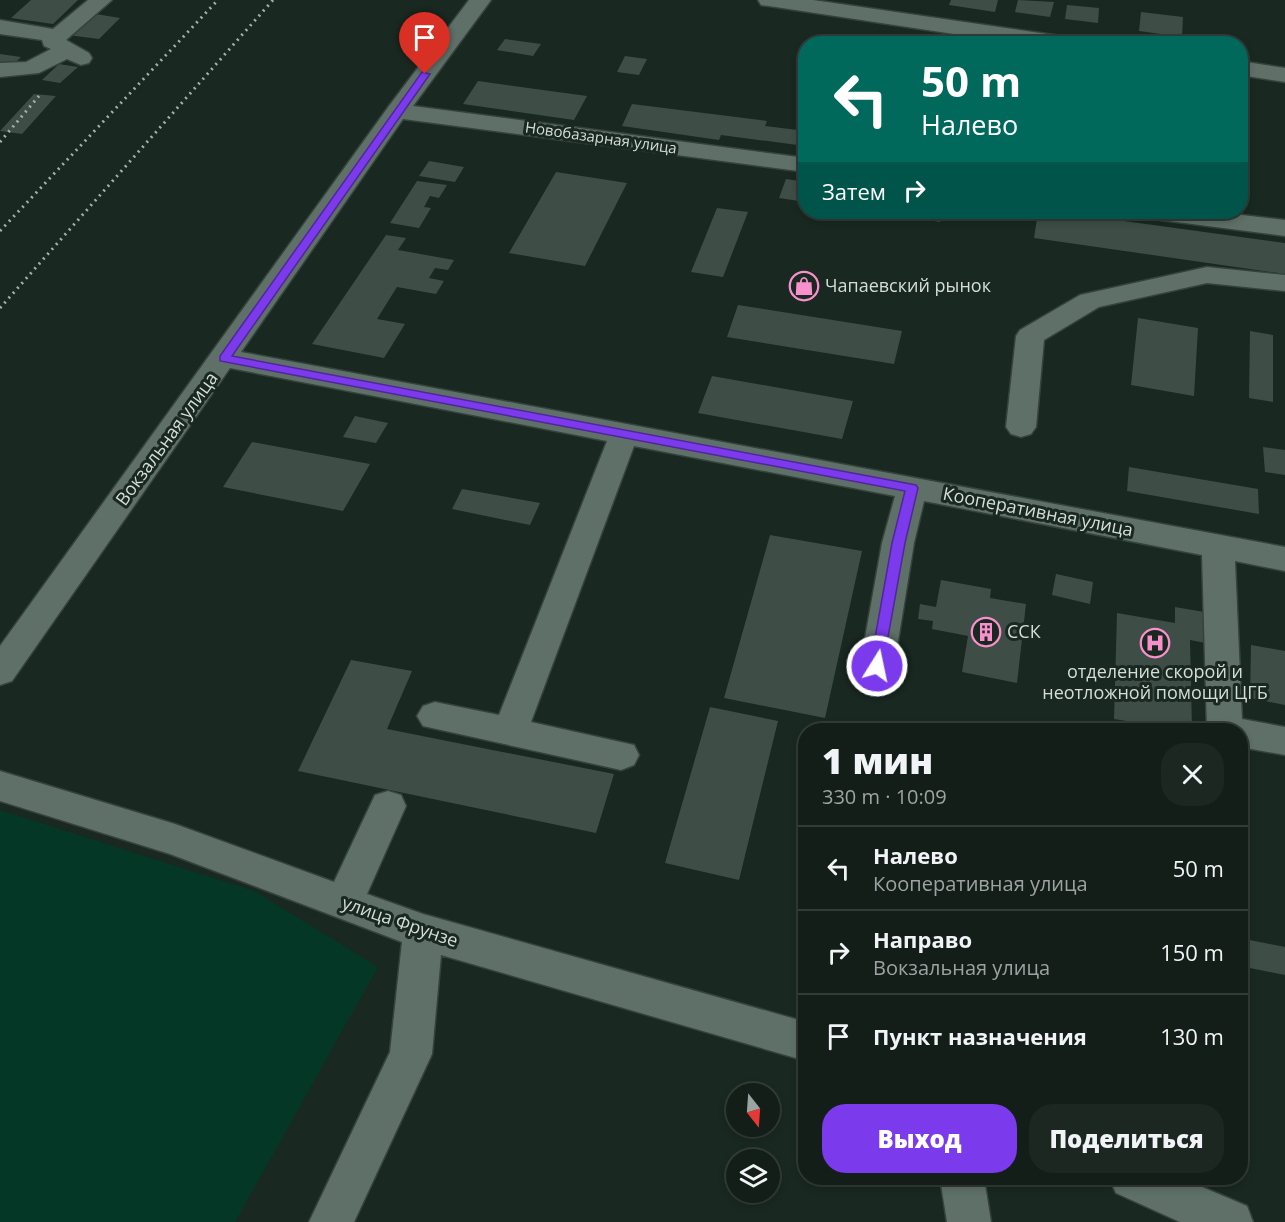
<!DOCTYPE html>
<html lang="ru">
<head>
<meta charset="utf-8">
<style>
	:root { --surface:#131e19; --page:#1c2722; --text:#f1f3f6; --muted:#9da2a2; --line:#323c38; --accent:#7c3aed }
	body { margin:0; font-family:"Open Sans",sans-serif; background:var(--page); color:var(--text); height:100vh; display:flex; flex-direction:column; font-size:22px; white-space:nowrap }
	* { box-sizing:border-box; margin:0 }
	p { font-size:20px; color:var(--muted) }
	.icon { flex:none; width:33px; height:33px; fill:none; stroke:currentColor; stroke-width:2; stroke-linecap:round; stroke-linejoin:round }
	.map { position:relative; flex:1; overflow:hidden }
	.drawer { position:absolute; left:798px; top:723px; width:450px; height:462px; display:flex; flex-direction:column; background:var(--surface); border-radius:24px; box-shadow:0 3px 9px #0003,0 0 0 2px var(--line) }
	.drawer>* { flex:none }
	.banner { position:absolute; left:798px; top:36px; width:450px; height:183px; border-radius:24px; box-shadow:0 3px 9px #0003,0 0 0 2px var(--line); background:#00695c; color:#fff; overflow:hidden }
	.needle { width:39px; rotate:163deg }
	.controls { position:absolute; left:726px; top:1083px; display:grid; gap:12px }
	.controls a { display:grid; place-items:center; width:54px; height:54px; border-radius:50%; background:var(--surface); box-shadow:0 3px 9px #0003,0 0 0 2px var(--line); font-size:30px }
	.pin { position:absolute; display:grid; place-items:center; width:51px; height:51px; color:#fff; margin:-62px -26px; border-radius:50% 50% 50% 0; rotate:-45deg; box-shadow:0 0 6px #0007 }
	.pin .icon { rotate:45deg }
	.me { position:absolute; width:66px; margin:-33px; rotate:10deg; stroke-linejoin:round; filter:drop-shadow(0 0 4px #0008) }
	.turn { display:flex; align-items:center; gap:21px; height:126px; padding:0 24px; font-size:27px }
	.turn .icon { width:78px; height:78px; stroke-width:2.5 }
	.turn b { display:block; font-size:42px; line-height:51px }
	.then { display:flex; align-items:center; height:57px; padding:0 24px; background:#0003; gap:12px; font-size:22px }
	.round { display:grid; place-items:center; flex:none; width:63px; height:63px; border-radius:24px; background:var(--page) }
	.overview { display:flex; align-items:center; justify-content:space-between; height:102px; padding:0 24px }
	h1 { font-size:36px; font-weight:800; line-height:45px }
	.action { display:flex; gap:12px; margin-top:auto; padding:12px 24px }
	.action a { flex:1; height:69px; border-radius:24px; background:var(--accent); color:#fff; font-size:24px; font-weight:800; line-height:69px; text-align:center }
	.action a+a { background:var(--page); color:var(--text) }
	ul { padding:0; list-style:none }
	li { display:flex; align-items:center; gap:18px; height:84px; padding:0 24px; border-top:2px solid var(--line) }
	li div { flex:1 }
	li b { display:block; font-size:22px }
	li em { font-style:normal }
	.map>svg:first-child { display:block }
	.green { fill:#053727 }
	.building { fill:#3e4e47 }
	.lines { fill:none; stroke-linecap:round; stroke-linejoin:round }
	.minor-casing { stroke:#36423c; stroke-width:3 }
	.minor { fill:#5f7069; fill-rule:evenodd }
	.rail { stroke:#a6b0ab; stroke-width:3; stroke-dasharray:2 4.5; stroke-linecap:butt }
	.route { fill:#7c3aed; stroke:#51269a; stroke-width:1.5 }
	.labels { text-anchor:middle; stroke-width:6; stroke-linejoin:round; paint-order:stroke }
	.far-street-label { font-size:15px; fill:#d4ddd9; stroke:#192821 }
	.poi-label { font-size:18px; fill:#d4ddd9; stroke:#192821; text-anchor:start }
	.street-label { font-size:18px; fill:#d4ddd9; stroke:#192821 }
</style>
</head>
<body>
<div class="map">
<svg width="1285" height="1222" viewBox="0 0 1285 1222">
	<rect width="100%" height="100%" fill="#192821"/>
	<path class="green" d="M0,810L254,891L378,967L235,1222H0Z"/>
	<path class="building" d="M31,0H78L53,24L11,18Z
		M951,0H998L995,12L949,5Z
		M1018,0L1054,2L1050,17L1015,12Z
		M1067,5L1099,8L1098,23L1065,19Z
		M1141,12L1183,17L1182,37L1139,31Z
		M90,13L120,18L99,39L68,35Z
		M505,39L541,44L533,56L497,50Z
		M0,54L21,57L13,65L0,63Z
		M625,56L647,59L639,75L617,72Z
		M59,64L78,67L60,83L42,80Z
		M478,81L587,96L574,120L463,104Z
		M34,94L56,96L22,134L0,131Z
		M632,104L767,121L765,126L806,131V143L805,146L721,135L719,140L622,126Z
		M429,161L464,167L455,182L419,176Z
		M556,172L627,183L585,266L509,253Z
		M786,179L806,182V202L779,198Z
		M417,181L447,185L439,198L430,196L424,207L431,208L419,228L390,223Z
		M717,208L748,212L723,277L691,272Z
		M879,212H943L940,222Z
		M1038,212H1058L1285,243V274L1034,238Z
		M386,235L406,238L398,250L454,260L448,270L435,268L429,278L444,281L436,294L397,287L377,319L405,324L384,358L312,344Z
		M738,305L902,331L894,364L727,337Z
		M1138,318L1198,328L1194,396L1131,385Z
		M1250,331L1273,335V402L1249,398Z
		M712,376L853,401L842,439L698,413Z
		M355,416L388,423L376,443L343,437Z
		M252,442L370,464L343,511L223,487Z
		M1263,447L1285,450V475L1265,472Z
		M1129,467L1258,489L1259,514L1127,491Z
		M462,489L540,503L530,525L452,509Z
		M770,535L862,551L825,718L724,698Z
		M1056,574L1093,582L1090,604L1052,595Z
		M941,580L991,589L990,598L1026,604L1017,683L962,672L968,636L932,629L933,621L918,619L920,604L936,607Z
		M1175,607L1210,613L1211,644L1190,640L1192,730H1139V723L1114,719L1117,613L1175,623Z
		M1251,645L1285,651V705L1250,698Z
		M351,660L412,671L387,729L614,774L596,833L298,771Z
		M710,707L778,721L739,880L665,863Z
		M1240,938L1285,947V975L1240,966Z"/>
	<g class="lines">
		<g class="minor-casing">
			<path id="minor" d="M88,0H112L66,40L89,53L92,58L89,63L81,65L67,59L39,73L0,77V63L26,62L51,49L44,46L42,40L0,34V20L53,29Z
				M469,0H491L413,106L806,158V172L403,119L241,352L1285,547V571L1235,561L1242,719L1285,727V755L1240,747V730H1207L1202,555L924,501L914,543L894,666L889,675L877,679L865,675L860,666L882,543L895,496L634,446L531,722L634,745L639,755L634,765L621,770L423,726L417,716L423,706L435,702L499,715L607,441L230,368L12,681L0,685V646L389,106Z
				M758,0H813L1068,37L1076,39L1079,44H1020L769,6L761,5Z
				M1240,61L1285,68V82L1240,75Z
				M1148,212H1216L1285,220V236L1161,220L1152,217Z
				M1207,267L1285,275V291L1207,283L1099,307L1044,340L1036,427L1031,434L1021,437L1011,434L1006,427L1016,336L1020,330L1080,295Z
				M0,771L175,824L334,882L375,795L388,791L401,795L406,806L367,894L423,914L806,1022V1061L441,955L432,1054L354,1222H309L390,1052L402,942L170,854L0,801Z
				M940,1178H984L991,1222H947Z
				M1109,1178H1181L1247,1206L1253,1222H1180L1116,1193Z"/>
		</g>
		<use href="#minor" class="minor"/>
		<path class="rail" d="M0,142L39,96
			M0,231L218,0
			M0,308L273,0"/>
	</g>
	<path class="route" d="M422,72L430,74L232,356L916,485L918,488L905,543L882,670H872L870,666L892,543L905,491L220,361V356Z"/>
	<defs>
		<g id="shop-ring" transform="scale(1.5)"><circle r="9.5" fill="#192821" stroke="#f890cb" stroke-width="1.5"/><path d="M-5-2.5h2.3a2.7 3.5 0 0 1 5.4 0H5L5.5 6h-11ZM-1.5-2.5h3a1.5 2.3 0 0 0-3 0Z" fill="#f890cb"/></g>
		<g id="building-ring" transform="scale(1.5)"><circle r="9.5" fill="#192821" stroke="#f890cb" stroke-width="1.5"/><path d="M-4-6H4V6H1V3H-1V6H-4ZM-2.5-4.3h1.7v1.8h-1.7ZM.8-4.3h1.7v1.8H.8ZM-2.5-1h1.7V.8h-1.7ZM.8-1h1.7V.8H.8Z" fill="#f890cb"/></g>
		<g id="hospital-ring" transform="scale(1.5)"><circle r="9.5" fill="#192821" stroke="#f890cb" stroke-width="1.5"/><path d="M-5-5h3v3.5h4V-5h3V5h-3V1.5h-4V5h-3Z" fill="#f890cb"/></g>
	</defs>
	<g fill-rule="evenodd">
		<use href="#shop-ring" x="804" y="286"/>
		<use href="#building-ring" x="986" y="632"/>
		<use href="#hospital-ring" x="1155" y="643"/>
	</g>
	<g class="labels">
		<g class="far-street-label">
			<text transform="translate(601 138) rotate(8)" y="5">Новобазарная улица</text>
		</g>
		<g class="poi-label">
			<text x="825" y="292">Чапаевский рынок</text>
			<text x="1007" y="638">ССК</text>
			<text x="1155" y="678" text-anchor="middle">отделение скорой и<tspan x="1155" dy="21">неотложной помощи ЦГБ</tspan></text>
		</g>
		<g class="street-label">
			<text transform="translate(167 439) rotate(-54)" y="6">Вокзальная улица</text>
			<text transform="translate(1038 512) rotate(11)" y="6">Кооперативная улица</text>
			<text transform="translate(400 922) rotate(19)" y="6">улица Фрунзе</text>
		</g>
	</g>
</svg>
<div class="controls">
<a><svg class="needle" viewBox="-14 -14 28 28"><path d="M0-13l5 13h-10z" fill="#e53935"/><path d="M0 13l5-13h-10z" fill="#9da2a2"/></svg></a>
<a><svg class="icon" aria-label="layers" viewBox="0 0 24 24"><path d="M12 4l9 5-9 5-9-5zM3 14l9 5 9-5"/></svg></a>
</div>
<div class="pin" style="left:425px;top:74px;background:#d93025"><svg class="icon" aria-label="arrive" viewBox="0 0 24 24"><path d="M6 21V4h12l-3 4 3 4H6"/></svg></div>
<svg class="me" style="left:877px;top:666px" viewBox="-20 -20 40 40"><circle r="17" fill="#7c3aed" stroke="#fff" stroke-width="3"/><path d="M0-11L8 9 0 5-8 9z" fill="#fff"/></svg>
<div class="banner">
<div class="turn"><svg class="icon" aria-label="left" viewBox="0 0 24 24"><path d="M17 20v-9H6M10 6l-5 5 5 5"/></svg><div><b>50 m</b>Налево</div></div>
<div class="then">Затем<svg class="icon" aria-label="right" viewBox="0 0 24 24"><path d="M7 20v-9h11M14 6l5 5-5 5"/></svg></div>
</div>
<section class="drawer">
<div class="overview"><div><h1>1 мин</h1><p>330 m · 10:09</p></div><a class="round"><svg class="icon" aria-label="close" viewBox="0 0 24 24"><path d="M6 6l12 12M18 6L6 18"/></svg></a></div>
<ul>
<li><svg class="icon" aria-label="left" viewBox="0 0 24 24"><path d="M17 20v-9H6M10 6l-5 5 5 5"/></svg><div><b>Налево</b><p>Кооперативная улица</p></div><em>50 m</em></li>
<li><svg class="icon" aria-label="right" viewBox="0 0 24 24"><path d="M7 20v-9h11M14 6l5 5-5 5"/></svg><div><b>Направо</b><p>Вокзальная улица</p></div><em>150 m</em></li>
<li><svg class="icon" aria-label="arrive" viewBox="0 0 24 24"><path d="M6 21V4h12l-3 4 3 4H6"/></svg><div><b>Пункт назначения</b></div><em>130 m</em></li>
</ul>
<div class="action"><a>Выход</a><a>Поделиться</a></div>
</section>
</div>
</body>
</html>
